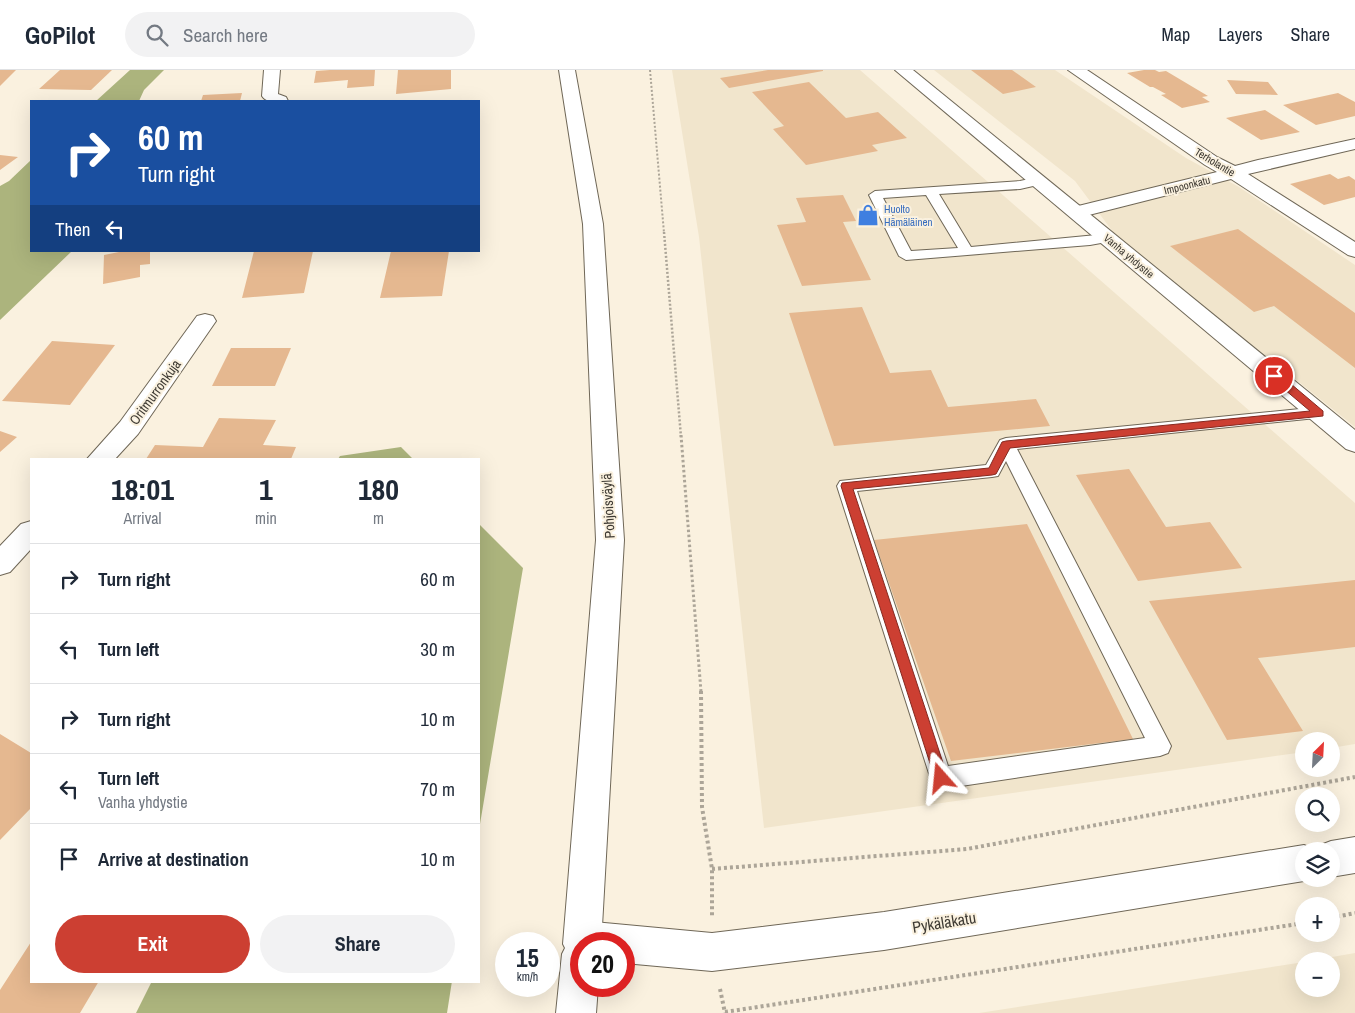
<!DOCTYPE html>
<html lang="en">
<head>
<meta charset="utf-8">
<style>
	:root { --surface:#fff; --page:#f2f2f3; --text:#1f2937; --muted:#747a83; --line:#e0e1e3; --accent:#cc3f32 }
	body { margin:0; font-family:"Archivo Narrow",sans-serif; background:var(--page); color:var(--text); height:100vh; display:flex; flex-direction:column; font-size:19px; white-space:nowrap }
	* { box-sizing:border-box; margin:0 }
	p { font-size:16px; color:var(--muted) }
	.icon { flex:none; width:28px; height:28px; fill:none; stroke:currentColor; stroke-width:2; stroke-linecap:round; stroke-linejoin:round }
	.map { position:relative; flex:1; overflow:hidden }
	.sheet { position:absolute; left:30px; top:388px; width:450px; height:525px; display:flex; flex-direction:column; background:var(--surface); border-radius:0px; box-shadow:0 5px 20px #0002 }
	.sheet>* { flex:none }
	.top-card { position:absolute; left:30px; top:30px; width:450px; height:152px; border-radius:0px; box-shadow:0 5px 20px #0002; background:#1a4fa0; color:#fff; overflow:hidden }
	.needle { width:32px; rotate:24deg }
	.controls { position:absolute; left:1295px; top:662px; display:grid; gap:10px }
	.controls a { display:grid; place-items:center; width:45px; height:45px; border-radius:50%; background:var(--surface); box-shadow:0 5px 20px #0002; font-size:25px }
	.speed { position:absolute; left:495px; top:862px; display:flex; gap:10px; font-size:25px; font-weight:700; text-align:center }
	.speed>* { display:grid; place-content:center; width:65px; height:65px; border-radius:50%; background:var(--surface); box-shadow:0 5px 20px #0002; line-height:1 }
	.speed small { font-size:12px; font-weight:400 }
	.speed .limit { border:8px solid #d22; background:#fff; color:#111 }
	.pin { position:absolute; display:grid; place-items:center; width:42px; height:42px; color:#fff; margin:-21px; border:2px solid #fff; border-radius:50%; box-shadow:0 1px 5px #0007 }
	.me { position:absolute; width:55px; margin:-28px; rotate:342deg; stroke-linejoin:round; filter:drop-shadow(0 0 4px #0008) }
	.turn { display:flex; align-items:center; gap:18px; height:105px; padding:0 25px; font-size:22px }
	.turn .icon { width:65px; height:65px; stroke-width:2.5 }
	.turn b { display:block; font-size:35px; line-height:42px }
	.then { display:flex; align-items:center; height:48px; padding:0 25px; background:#0003; gap:10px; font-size:19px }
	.eta { display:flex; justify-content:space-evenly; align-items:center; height:85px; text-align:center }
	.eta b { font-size:30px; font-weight:700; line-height:35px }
	.primary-button { display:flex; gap:10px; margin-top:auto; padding:10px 25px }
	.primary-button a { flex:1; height:58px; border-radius:30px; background:var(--accent); color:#fff; font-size:20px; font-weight:700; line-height:58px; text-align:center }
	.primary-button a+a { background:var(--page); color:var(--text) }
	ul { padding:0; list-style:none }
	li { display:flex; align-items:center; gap:15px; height:70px; padding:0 25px; border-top:1px solid var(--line) }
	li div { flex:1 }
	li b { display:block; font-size:19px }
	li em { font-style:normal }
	header { display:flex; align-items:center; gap:30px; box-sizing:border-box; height:70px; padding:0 25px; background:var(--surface); border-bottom:1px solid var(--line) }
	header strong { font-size:24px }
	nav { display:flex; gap:28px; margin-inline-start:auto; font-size:18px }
	.search { width:350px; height:45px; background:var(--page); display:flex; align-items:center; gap:12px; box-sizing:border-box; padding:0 18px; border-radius:28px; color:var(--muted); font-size:19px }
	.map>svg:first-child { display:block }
	.built { fill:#f1e5cc }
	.forest { fill:#acb47d }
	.building { fill:#e5b890 }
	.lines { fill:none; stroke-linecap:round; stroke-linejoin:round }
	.service-casing { stroke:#6f6757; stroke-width:2 }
	.minor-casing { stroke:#6f6757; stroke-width:2 }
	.tertiary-casing { stroke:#6f6757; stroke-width:2 }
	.secondary-casing { stroke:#6f6757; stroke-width:2 }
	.path-far3 { stroke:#aca598; stroke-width:2; stroke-dasharray:2 2; stroke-linecap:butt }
	.path-far2 { stroke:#aca598; stroke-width:2.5; stroke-dasharray:2 2; stroke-linecap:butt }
	.path-far1 { stroke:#aca598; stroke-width:3; stroke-dasharray:2.5 2.5; stroke-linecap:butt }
	.path { stroke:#aca598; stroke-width:4; stroke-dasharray:3 3; stroke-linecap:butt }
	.service { fill:#fff; fill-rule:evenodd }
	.minor { fill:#fff; fill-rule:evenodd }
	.tertiary { fill:#fff; fill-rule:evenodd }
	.secondary { fill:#fff; fill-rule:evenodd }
	.route { fill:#cc3f32; stroke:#852920 }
	.labels { text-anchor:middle; stroke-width:4; stroke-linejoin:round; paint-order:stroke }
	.far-street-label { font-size:11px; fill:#3e3a33; stroke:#faf1df }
	.far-shop-label { font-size:11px; fill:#366cbe; stroke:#faf1df; text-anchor:start }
	.street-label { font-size:14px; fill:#3e3a33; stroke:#faf1df }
	.near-street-label { font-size:16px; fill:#3e3a33; stroke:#faf1df }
</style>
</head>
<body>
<header>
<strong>GoPilot</strong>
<div class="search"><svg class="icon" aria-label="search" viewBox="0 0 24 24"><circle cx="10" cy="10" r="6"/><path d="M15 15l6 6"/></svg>Search here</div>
<nav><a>Map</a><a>Layers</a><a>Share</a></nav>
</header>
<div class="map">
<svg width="1355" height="943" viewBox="0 0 1355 943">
	<rect width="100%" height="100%" fill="#faf1df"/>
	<path class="built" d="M672,0H860L1355,433V674L1331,678V671H1304V682L764,758L699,167Z
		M934,0H1055L1186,88L1239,117L1355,195V357L1116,166L1075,111Z
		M1355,883V943H979L1304,892V919H1331V891H1309Z"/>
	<path class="forest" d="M130,0H164L144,20L139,31H96Z
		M31,90V181H72L0,250V116L9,111Z
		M401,377L413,389H338L340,386Z
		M479,454L523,498L479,760Z
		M152,911H452L447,943H136Z"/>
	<path class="building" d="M0,0H16L0,16Z
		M60,0H112L91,20L39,19Z
		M330,0H375L374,16L347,18L348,10L314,13L316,1Z
		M398,0H451V19L396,24Z
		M768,0H823V1L729,18L720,8Z
		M971,0H1012L1036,17L1003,24Z
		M1144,0H1155L1159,2L1166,1L1208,26L1202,27L1210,32L1182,38L1161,25L1166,24L1153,17H1150L1127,3Z
		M1227,10L1268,12L1278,25L1236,24Z
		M809,12L846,48L878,42L907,68L872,75L878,81L806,95L773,59L784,56L752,22Z
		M242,23L240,31H201L203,25Z
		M1338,23L1355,32V46L1316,55L1283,35Z
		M1265,40L1300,62L1261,70L1226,48Z
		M0,85L18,87L0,100Z
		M1330,104L1338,109L1349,106L1355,110V127L1324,135L1290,114Z
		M843,125L856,151L843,152L871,210L802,216L777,155L806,152L796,128Z
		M1238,159L1355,243V298L1274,236L1254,242L1170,176Z
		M124,181H150V194L140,195V207L103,214L104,185Z
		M254,181H313L304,223L242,228Z
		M391,181H449L442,226L380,228Z
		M862,237L890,303L931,300L948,337L1036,329L1050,356L834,376L789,243Z
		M52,271L115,275L70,335L2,331Z
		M231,278H291L275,316H212Z
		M219,348L276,350L263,375L296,377L291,389H146L155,375L203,377Z
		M0,361L17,367L0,382Z
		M1129,399L1166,457L1210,452L1242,498L1138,511L1076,405Z
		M1027,454L1133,669L951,691L874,470Z
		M1355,510V577L1258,588L1303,661L1227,670L1149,531Z
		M0,664L31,683V738L0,770Z
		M31,872V911H99L80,943H0V920Z"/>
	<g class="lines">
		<g class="service-casing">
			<path id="service" d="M1038,107L1042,108L1044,111L1042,114L1020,119L939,124L971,177L1107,164L1112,165L1114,168L1112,171L1090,175L906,190L899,186L869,125L875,121L1020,111ZM926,125L958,178L911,181L883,128Z
				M1320,337L1326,339L1328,343L1326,347L1017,379L1171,676L1168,683L1160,686L941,719L933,716L837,416L840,411L986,395L1000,370L1006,368ZM1006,391L1145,668L948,696L857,421L992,407L998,406Z"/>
		</g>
		<g class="minor-casing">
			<path id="minor" d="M264,0H280L278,24L286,27L288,31C279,31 267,34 262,26Z
				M1068,0H1087L1217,87L1235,96L1258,90L1355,69V79L1248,104L1355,172V187L1348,185L1231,109L1077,148L1070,146L1067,142L1070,138L1217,102L1205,95Z
				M205,244L213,246L216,251L138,364L115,389H87L120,352L197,246Z
				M31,451V479L10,502L0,505V476L21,454Z
				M1355,767V803L1331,807V781H1304V809H1309L1304,811L884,880L712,901L624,893V874H581V888L570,883L564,870L570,857L583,851L712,863L884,842L1304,775L1317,781L1318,776L1331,771Z"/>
		</g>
		<g class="tertiary-casing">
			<path id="tertiary" d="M895,0H913L1355,360V382L1346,379Z"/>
		</g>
		<g class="secondary-casing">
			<path id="secondary" d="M559,0H575L603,154L624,470L601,874H581V916H598L596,943H556L562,884L565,878L563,874L596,470L583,154Z"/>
		</g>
		<path class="path-far3" d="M650,0L664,163"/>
		<path class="path-far2" d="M664,162L681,367"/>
		<path class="path-far1" d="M681,365L701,622"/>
		<path class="path" d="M701,621L702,737L712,799V846
			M712,799L967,779L1355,707
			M1331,848L1355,843
			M720,919L725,943
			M725,942L1304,853"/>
		<use href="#service" class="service"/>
		<use href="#minor" class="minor"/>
		<use href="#tertiary" class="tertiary"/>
		<use href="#secondary" class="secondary"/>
	</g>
	<path class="route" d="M1271,303H1278L1323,341V346L1010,378L996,404L992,405L853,419L948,708L946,712L941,714L936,712L841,416L842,413L989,398L1002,372L1006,371L1310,341L1271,308Z"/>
	<defs>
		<g id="shop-bare" transform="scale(1.725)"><path d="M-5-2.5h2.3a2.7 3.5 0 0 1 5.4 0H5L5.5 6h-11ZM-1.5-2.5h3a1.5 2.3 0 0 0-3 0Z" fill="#3f7fe0" stroke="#faf1df" stroke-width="2.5" paint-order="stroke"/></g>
	</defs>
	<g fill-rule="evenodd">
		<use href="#shop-bare" x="868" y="145"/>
	</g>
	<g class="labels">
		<g class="far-street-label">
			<text transform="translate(1215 92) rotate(31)" y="4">Terholantie</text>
			<text transform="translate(1187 115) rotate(-14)" y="4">Impoonkatu</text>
			<text transform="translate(1129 186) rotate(40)" y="4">Vanha yhdystie</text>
		</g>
		<g class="far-shop-label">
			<text x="884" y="143">Huolto<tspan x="884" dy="13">Hämäläinen</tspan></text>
		</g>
		<g class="street-label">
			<text transform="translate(155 322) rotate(-54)" y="5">Oritmurronkuja</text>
			<text transform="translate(608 436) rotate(-93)" y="5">Pohjoisväylä</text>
		</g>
		<g class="near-street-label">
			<text transform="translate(944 852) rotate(-9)" y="6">Pykäläkatu</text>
		</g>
	</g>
</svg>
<div class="controls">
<a><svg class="needle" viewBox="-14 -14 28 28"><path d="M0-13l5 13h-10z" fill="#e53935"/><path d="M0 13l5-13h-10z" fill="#747a83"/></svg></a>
<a><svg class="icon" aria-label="search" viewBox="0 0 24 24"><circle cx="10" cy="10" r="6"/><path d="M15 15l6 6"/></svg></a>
<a><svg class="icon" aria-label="layers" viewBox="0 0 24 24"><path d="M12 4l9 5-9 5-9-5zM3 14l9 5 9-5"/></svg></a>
<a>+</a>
<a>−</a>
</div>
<div class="speed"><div>15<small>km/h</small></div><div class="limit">20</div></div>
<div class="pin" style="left:1274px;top:306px;background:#d93025"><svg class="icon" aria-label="arrive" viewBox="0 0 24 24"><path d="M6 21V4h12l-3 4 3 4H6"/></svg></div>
<svg class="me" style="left:941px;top:708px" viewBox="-20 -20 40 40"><path d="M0-17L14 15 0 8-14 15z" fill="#cc3f32" stroke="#fff" stroke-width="4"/></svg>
<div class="top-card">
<div class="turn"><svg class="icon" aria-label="right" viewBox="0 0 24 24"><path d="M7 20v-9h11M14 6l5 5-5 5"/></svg><div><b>60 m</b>Turn right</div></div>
<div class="then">Then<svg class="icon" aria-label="left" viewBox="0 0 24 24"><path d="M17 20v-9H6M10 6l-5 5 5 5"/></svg></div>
</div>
<section class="sheet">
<div class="eta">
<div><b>18:01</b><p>Arrival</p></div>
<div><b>1</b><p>min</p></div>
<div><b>180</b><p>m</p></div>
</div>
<ul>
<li><svg class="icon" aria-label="right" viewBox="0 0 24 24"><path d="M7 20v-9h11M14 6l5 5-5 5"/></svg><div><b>Turn right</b></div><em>60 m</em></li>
<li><svg class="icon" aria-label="left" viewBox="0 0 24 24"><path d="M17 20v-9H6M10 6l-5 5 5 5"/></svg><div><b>Turn left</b></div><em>30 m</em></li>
<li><svg class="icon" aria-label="right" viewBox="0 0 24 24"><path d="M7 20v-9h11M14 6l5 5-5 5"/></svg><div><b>Turn right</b></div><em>10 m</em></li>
<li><svg class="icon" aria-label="left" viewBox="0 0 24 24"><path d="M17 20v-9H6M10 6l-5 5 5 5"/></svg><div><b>Turn left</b><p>Vanha yhdystie</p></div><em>70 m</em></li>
<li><svg class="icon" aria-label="arrive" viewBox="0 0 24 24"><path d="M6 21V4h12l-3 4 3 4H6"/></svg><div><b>Arrive at destination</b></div><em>10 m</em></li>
</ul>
<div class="primary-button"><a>Exit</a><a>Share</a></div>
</section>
</div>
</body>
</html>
